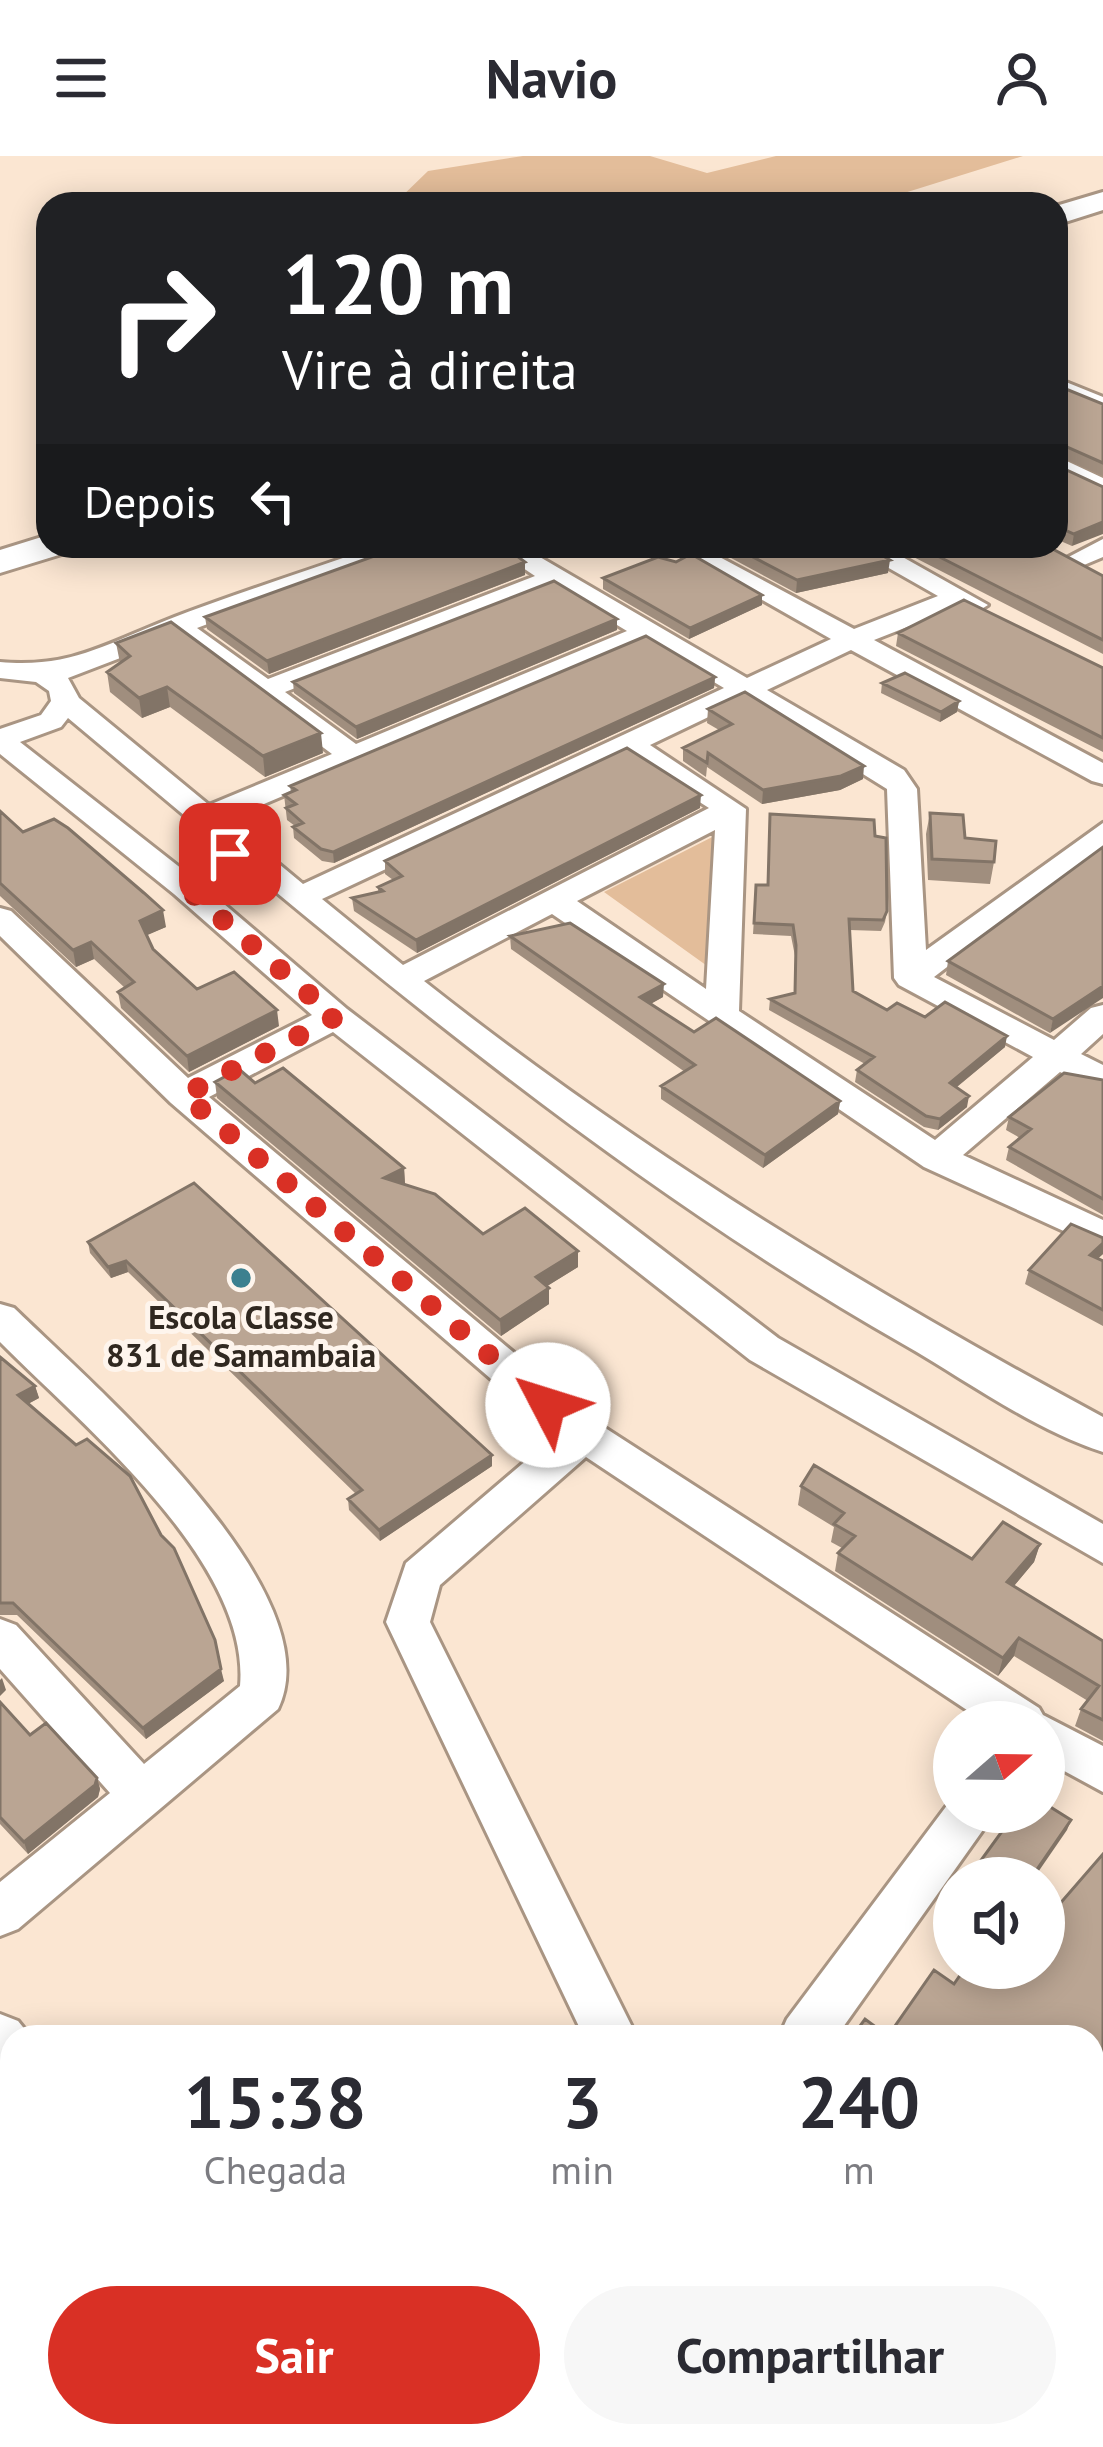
<!DOCTYPE html>
<html lang="pt">
<head>
<meta charset="utf-8">
<style>
	:root { --surface:#fff; --page:#f7f7f7; --text:#2b2b33; --muted:#7c7c81; --accent:#d93025 }
	body { margin:0; font-family:"PT Sans",sans-serif; background:var(--page); color:var(--text); height:100vh; display:flex; flex-direction:column; font-size:45px; white-space:nowrap }
	* { box-sizing:border-box; margin:0 }
	p { font-size:39px; color:var(--muted) }
	.icon { flex:none; width:66px; height:66px; fill:none; stroke:currentColor; stroke-width:2; stroke-linecap:round; stroke-linejoin:round }
	.map { position:relative; flex:1; overflow:hidden }
	.side { position:absolute; left:0px; top:1869px; width:1104px; height:423px; display:flex; flex-direction:column; background:var(--surface); border-radius:36px 36px 0 0; box-shadow:0 6px 30px #0003 }
	.side>* { flex:none }
	.guide { position:absolute; left:36px; top:36px; width:1032px; height:366px; border-radius:36px; box-shadow:0 6px 30px #0003; background:#202124; color:#fff; overflow:hidden }
	.needle { width:78px; rotate:70deg }
	.controls { position:absolute; left:933px; top:1545px; display:grid; gap:24px }
	.controls a { display:grid; place-items:center; width:132px; height:132px; border-radius:50%; background:var(--surface); box-shadow:0 6px 30px #0003; font-size:60px }
	.pin { position:absolute; display:grid; place-items:center; width:102px; height:102px; color:#fff; margin:-51px; border-radius:24px; box-shadow:0 6px 18px #0006 }
	.me { position:absolute; width:132px; margin:-66px; rotate:310deg; stroke-linejoin:round; filter:drop-shadow(0 0 9px #0008) }
	.turn { display:flex; align-items:center; gap:42px; height:252px; padding:0 48px; font-size:54px }
	.turn .icon { width:156px; height:156px; stroke-width:2.5 }
	.turn b { display:block; font-size:84px; line-height:102px }
	.then { display:flex; align-items:center; height:114px; padding:0 48px; background:#0003; gap:24px; font-size:45px }
	.eta { display:flex; justify-content:space-evenly; align-items:center; height:204px; text-align:center }
	.eta b { font-size:72px; font-weight:600; line-height:84px }
	.button { display:flex; gap:24px; margin-top:auto; padding:24px 48px }
	.button a { flex:1; height:138px; border-radius:72px; background:var(--accent); color:#fff; font-size:48px; font-weight:600; line-height:138px; text-align:center }
	.button a+a { background:var(--page); color:var(--text) }
	header { display:flex; justify-content:space-between; align-items:center; height:156px; padding:0 48px; background:var(--surface); font-size:54px; font-weight:600 }
	.map>svg:first-child { display:block }
	.green { fill:#e3bd9a }
	.lines { fill:none; stroke-linecap:round; stroke-linejoin:round }
	.minor-casing { stroke:#a99583; stroke-width:6 }
	.highway-casing { stroke:#a99583; stroke-width:6 }
	.minor { fill:#fff; fill-rule:evenodd }
	.highway { fill:#fff; fill-rule:evenodd }
	.wall { fill:#a08e7e }
	.shaded-wall { fill:#827467 }
	.building { fill:#baa593; stroke:#827467; stroke-width:3 }
	.route { stroke:#d93025; stroke-width:21; stroke-dasharray:0 37.8 }
	.poi-dot { fill:#3c808f; stroke:#fef5ed; stroke-width:4.5 }
	.labels { text-anchor:middle; stroke-width:10; stroke-linejoin:round; paint-order:stroke }
	.poi-label { font-size:33px; font-weight:bold; fill:#302820; stroke:#fef5ed }
</style>
</head>
<body>
<header><svg class="icon" aria-label="menu" viewBox="0 0 24 24"><path d="M4 6h16M4 12h16M4 18h16"/></svg>Navio<svg class="icon" aria-label="person" viewBox="0 0 24 24"><circle cx="12" cy="8" r="4"/><path d="M4 21q1-7 8-7t8 7"/></svg></header>
<div class="map">
<svg width="1103" height="2291" viewBox="0 0 1103 2291">
	<rect width="100%" height="100%" fill="#fbe6d2"/>
	<path class="green" d="M523,0H650L707,17L776,0H1023L869,48H394L428,15Z
		M726,674L710,812L604,736Z"/>
	<g class="lines">
		<g class="minor-casing">
			<path id="minor" d="M1056,222L1103,241V257L1056,238Z
				M1056,300L1103,322V339L1056,317Z
				M1103,383V401L1072,414L1059,406Z
				M377,390H415L197,472L268,523L535,420L490,390H521L747,522L831,483L667,390H699L854,473L938,440L850,390H883L988,449L975,457L958,451L874,484L1103,607V628L1092,625L851,494L767,534L904,614L917,633L926,794L1103,667V691L934,821L1054,884L1091,852L1103,849V878L1081,898L1103,909V936L1060,916L963,999L1103,1064V1093L924,1011L552,758L424,825C637,994 864,1132 1103,1261V1296C1034,1274 966,1224 903,1188C598,1014 336,786 68,562L61,571L20,586L196,724L347,853L778,1182L1103,1368V1407L750,1204L333,876L209,941L599,1268L1039,1552L1043,1559L1103,1590V1636L1044,1604V1566H985L586,1301L440,1429L430,1466L637,1881H584L386,1466L406,1407L556,1279L171,947L0,780V752L11,755L188,922L312,859L174,738L0,598V573L41,559L51,545L49,535L36,526L0,522V506C70,512 104,489 167,464C236,437 308,415 377,390ZM554,431L627,475L356,588L285,536ZM175,481L332,598L209,649L79,542L68,522ZM646,486L724,532L303,728L226,664ZM744,544L887,633L894,822L899,829L1033,901L935,984L739,855L746,653L650,589ZM627,600L709,652L403,809L322,743ZM715,674L706,833L577,745Z
				M0,1148L14,1152C90,1226 335,1436 278,1553L18,1773L0,1780V1726L110,1637L0,1513V1463L16,1469L144,1608L240,1530C251,1406 81,1268 0,1186Z
				M954,1640V1656H992L985,1671L836,1881H779L787,1863Z
				M0,1858L18,1865L31,1881H12V1922L0,1918Z
				M1103,1954V2021L1092,2026V1959Z
				M0,1956L12,1961V2015L0,2010Z
				M312,2280H376L380,2291H316Z
				M776,2280H835L839,2291H780Z
				M887,2280H948L944,2291H883Z"/>
		</g>
		<g class="highway-casing">
			<path id="highway" d="M1103,36V54L1056,69V50Z
				M48,379V390H68L62,398L0,417V394Z"/>
		</g>
		<use href="#minor" class="minor"/>
		<use href="#highway" class="highway"/>
	</g>
	<path class="wall" d="M1056,229L1103,248V320L1056,299Z
		M1056,306V309L1103,331L1072,390L1056,383Z
		M718,390H866L888,417L796,437L718,395Z
		M892,390H1047L1103,420V498Z
		M525,419L269,518L207,473L205,461Z
		M603,422L762,449L689,483L603,433Z
		M617,474L357,583L294,537L293,526Z
		M898,477L1103,512V596L896,490Z
		M116,487L323,597L265,621L170,551L142,562L110,536L107,516L120,507Z
		M715,521L714,532L334,707L322,705L294,682L293,671L295,670L287,664L284,639L291,636L290,630Z
		M882,527L959,545L957,556L940,566L881,537Z
		M708,553L863,623L840,634L762,648L707,611L706,621L683,605V592L719,574L707,567Z
		M700,652L417,797L354,755L352,742L378,736V731L393,724L385,718V705Z
		M0,655L23,676L166,771L146,779L153,793L197,833L279,870L189,916L121,852L118,836L125,832L94,803L76,811L0,740Z
		M930,657L965,682L994,706L990,728L928,724L926,678Z
		M875,680L887,755L885,766L881,775L850,774L853,835L887,854L925,861L1005,891L957,931L967,951L938,974L924,971L855,926L857,914L865,908L769,854L770,843L794,837L795,800L791,780L753,778L756,729H767Z
		M1103,691L1050,877L946,819L948,805Z
		M510,780L663,841L650,848L694,876L840,945L838,958L763,1012L661,943V930L685,916L511,793Z
		M1103,924V1059L1006,1004L1009,991L1020,982L1006,974L1009,961Z
		M215,926L255,927L404,1012L405,1028L483,1078L578,1111L547,1130L549,1132V1148L501,1180L217,942Z
		M1103,1082V1098L1097,1103L1103,1105V1170L1025,1128L1029,1114Z
		M88,1086L492,1299V1310L380,1385L349,1354L348,1343L356,1338L128,1116L111,1122L90,1097Z
		M0,1201L35,1230L39,1242L28,1248L224,1525L146,1583L17,1459H0Z
		M801,1330L972,1403L1040,1388L1034,1406L1014,1430L1103,1485V1585L1075,1570L1081,1553L1088,1545L1014,1500L998,1520L835,1415L838,1397L842,1392L831,1386L834,1371L798,1349Z
		M0,1546L30,1579L97,1622L100,1633L98,1641L28,1698L0,1668Z
		M1103,1698V1911L1097,1921L1092,1918V1881L888,1880L954,1828L1044,1812Z
		M1103,2057V2128L1092,2120V2076Z
		M1092,2188L1103,2291H999L986,2280H1050L1057,2286L1092,2280Z"/>
	<path class="shaded-wall" d="M1103,366V378L1072,390L1074,378Z
		M890,404L888,417L796,437L797,424Z
		M525,406V419L269,518L267,505Z
		M762,439V449L689,483L690,472Z
		M617,463V474L357,583L356,571Z
		M715,521L714,532L334,707L333,696Z
		M167,531L170,551L142,562L139,542Z
		M959,545L957,556L940,566L941,556Z
		M321,577L323,597L265,621L263,600Z
		M864,610L863,623L840,634L762,648L763,634Z
		M701,639L700,652L417,797L416,784Z
		M163,754L166,771L143,781L140,765Z
		M91,786L94,803L76,811L73,794Z
		M664,828L663,841L640,854V841Z
		M1103,830V842L1050,877L1053,863Z
		M277,854L279,870L189,916L187,900Z
		M1007,880L1005,891L948,938L950,927Z
		M969,940L967,951L938,974L940,963Z
		M840,945L838,958L763,1012L765,999Z
		M404,1012L405,1028L384,1022Z
		M1103,1087V1098L1086,1113L1090,1099Z
		M578,1095V1111L536,1137V1121Z
		M126,1105L128,1116L111,1122L108,1111Z
		M549,1132V1148L501,1180L500,1164Z
		M35,1230L39,1242L22,1251L18,1239Z
		M492,1299V1310L380,1385L379,1374Z
		M1040,1388L1034,1406L1002,1444L1007,1426Z
		M1019,1482L1014,1500L998,1520L1003,1502Z
		M221,1513L224,1525L146,1583L143,1572Z
		M2,1522L6,1534L0,1540V1524Z
		M97,1622L100,1633L98,1641L28,1698L24,1686Z
		M1071,1664L1067,1674L1034,1722H1031Z"/>
	<path class="building" d="M1056,229L1103,248V307L1056,286Z
		M1056,306V309L1103,331V366L1074,378L1056,370Z
		M402,390H504L525,406L267,505L205,461Z
		M732,390H866L890,404L797,424Z
		M918,390H1047L1103,420V484Z
		M691,398L762,439L690,472L603,422L658,401L676,406Z
		M554,425L617,463L356,571L293,526Z
		M964,444L1103,512V582L898,477Z
		M171,466L321,577L263,600L167,531L139,542L107,516L130,500L116,487Z
		M646,480L715,521L333,696L321,693L293,671L303,667L286,652L296,648L284,639L296,634L290,630Z
		M905,517L959,545L941,556L882,527Z
		M745,536L864,610L841,620L763,634L708,597L707,607L683,592L732,568L708,553Z
		M627,592L701,639L416,784L352,742L383,735L378,731L402,720L385,705Z
		M0,655L23,676L54,663L68,672L144,737L163,754L140,765L153,793L197,833L234,816L277,854L187,900L118,836L134,826L91,786L73,794L0,727Z
		M930,657L963,659L965,682L996,685L994,706L932,703Z
		M770,658L874,664L875,680L886,682L887,755L883,764L849,763L853,835L887,854L897,847L925,861L945,846L1007,880L950,927L969,940L940,963L926,960L857,914L874,901L770,843L795,837L796,789L793,769L754,767L756,729H768Z
		M1103,691V830L1053,863L948,805Z
		M570,767L664,828L640,841L694,876L716,862L840,945L765,999L661,930L695,909L510,780Z
		M283,912L404,1012L384,1022L435,1038L483,1078L525,1052L578,1095L536,1121L549,1132L500,1164L215,926L239,913L255,927Z
		M1064,917L1103,924V1043L1009,991L1031,973L1009,961Z
		M194,1027L492,1299L379,1374L348,1343L362,1334L126,1105L108,1111L88,1086Z
		M1071,1068L1103,1082V1087L1090,1099L1103,1105V1154L1029,1114Z
		M0,1201L35,1230L18,1239L76,1289L87,1283L130,1320L161,1379L174,1392L215,1484L221,1513L143,1572L13,1447H0Z
		M814,1309L972,1403L1003,1366L1040,1388L1007,1426L1103,1485V1564L1081,1553L1099,1530L1019,1482L1003,1502L838,1397L855,1380L834,1368L844,1357L801,1330Z
		M0,1546L30,1579L46,1567L97,1622L95,1629L24,1686L0,1661Z
		M1044,1647L1071,1664L1031,1722H978L971,1718L1016,1656H1044Z
		M1103,1698V1909L1101,1911L1092,1907V1881H852L865,1863L888,1880L934,1814L954,1828L965,1812H1044V1766Z
		M1103,2057V2116L1092,2107V2076Z
		M1103,2169V2291H1014L1000,2280H1050L1058,2286L1061,2280H1092V2208L1095,2203L1092,2201V2188Z"/>
	<g class="lines">
		<path class="route" d="M230,698L206,702L187,716L185,731L335,861L184,939L548,1249"/>
	</g>
	<circle class="poi-dot" cx="241" cy="1122" r="12"/>
	<g class="labels">
		<g class="poi-label">
			<text x="241" y="1173">Escola Classe<tspan x="241" dy="38">831 de Samambaia</tspan></text>
		</g>
	</g>
</svg>
<div class="controls">
<a><svg class="needle" viewBox="-14 -14 28 28"><path d="M0-13l5 13h-10z" fill="#e53935"/><path d="M0 13l5-13h-10z" fill="#7c7c81"/></svg></a>
<a><svg class="icon" aria-label="sound" viewBox="0 0 24 24"><path d="M4 9h4l5-4v14l-5-4H4zM17 9q2 3 0 6"/></svg></a>
</div>
<div class="pin" style="left:230px;top:698px;background:#d93025"><svg class="icon" aria-label="arrive" viewBox="0 0 24 24"><path d="M6 21V4h12l-3 4 3 4H6"/></svg></div>
<svg class="me" style="left:548px;top:1249px" viewBox="-20 -20 40 40"><circle r="19" fill="#fff"/><path d="M0-13L10 11 0 6-10 11z" fill="#d93025"/></svg>
<div class="guide">
<div class="turn"><svg class="icon" aria-label="right" viewBox="0 0 24 24"><path d="M7 20v-9h11M14 6l5 5-5 5"/></svg><div><b>120 m</b>Vire à direita</div></div>
<div class="then">Depois<svg class="icon" aria-label="left" viewBox="0 0 24 24"><path d="M17 20v-9H6M10 6l-5 5 5 5"/></svg></div>
</div>
<section class="side">
<div class="eta">
<div><b>15:38</b><p>Chegada</p></div>
<div><b>3</b><p>min</p></div>
<div><b>240</b><p>m</p></div>
</div>
<div class="button"><a>Sair</a><a>Compartilhar</a></div>
</section>
</div>
</body>
</html>
